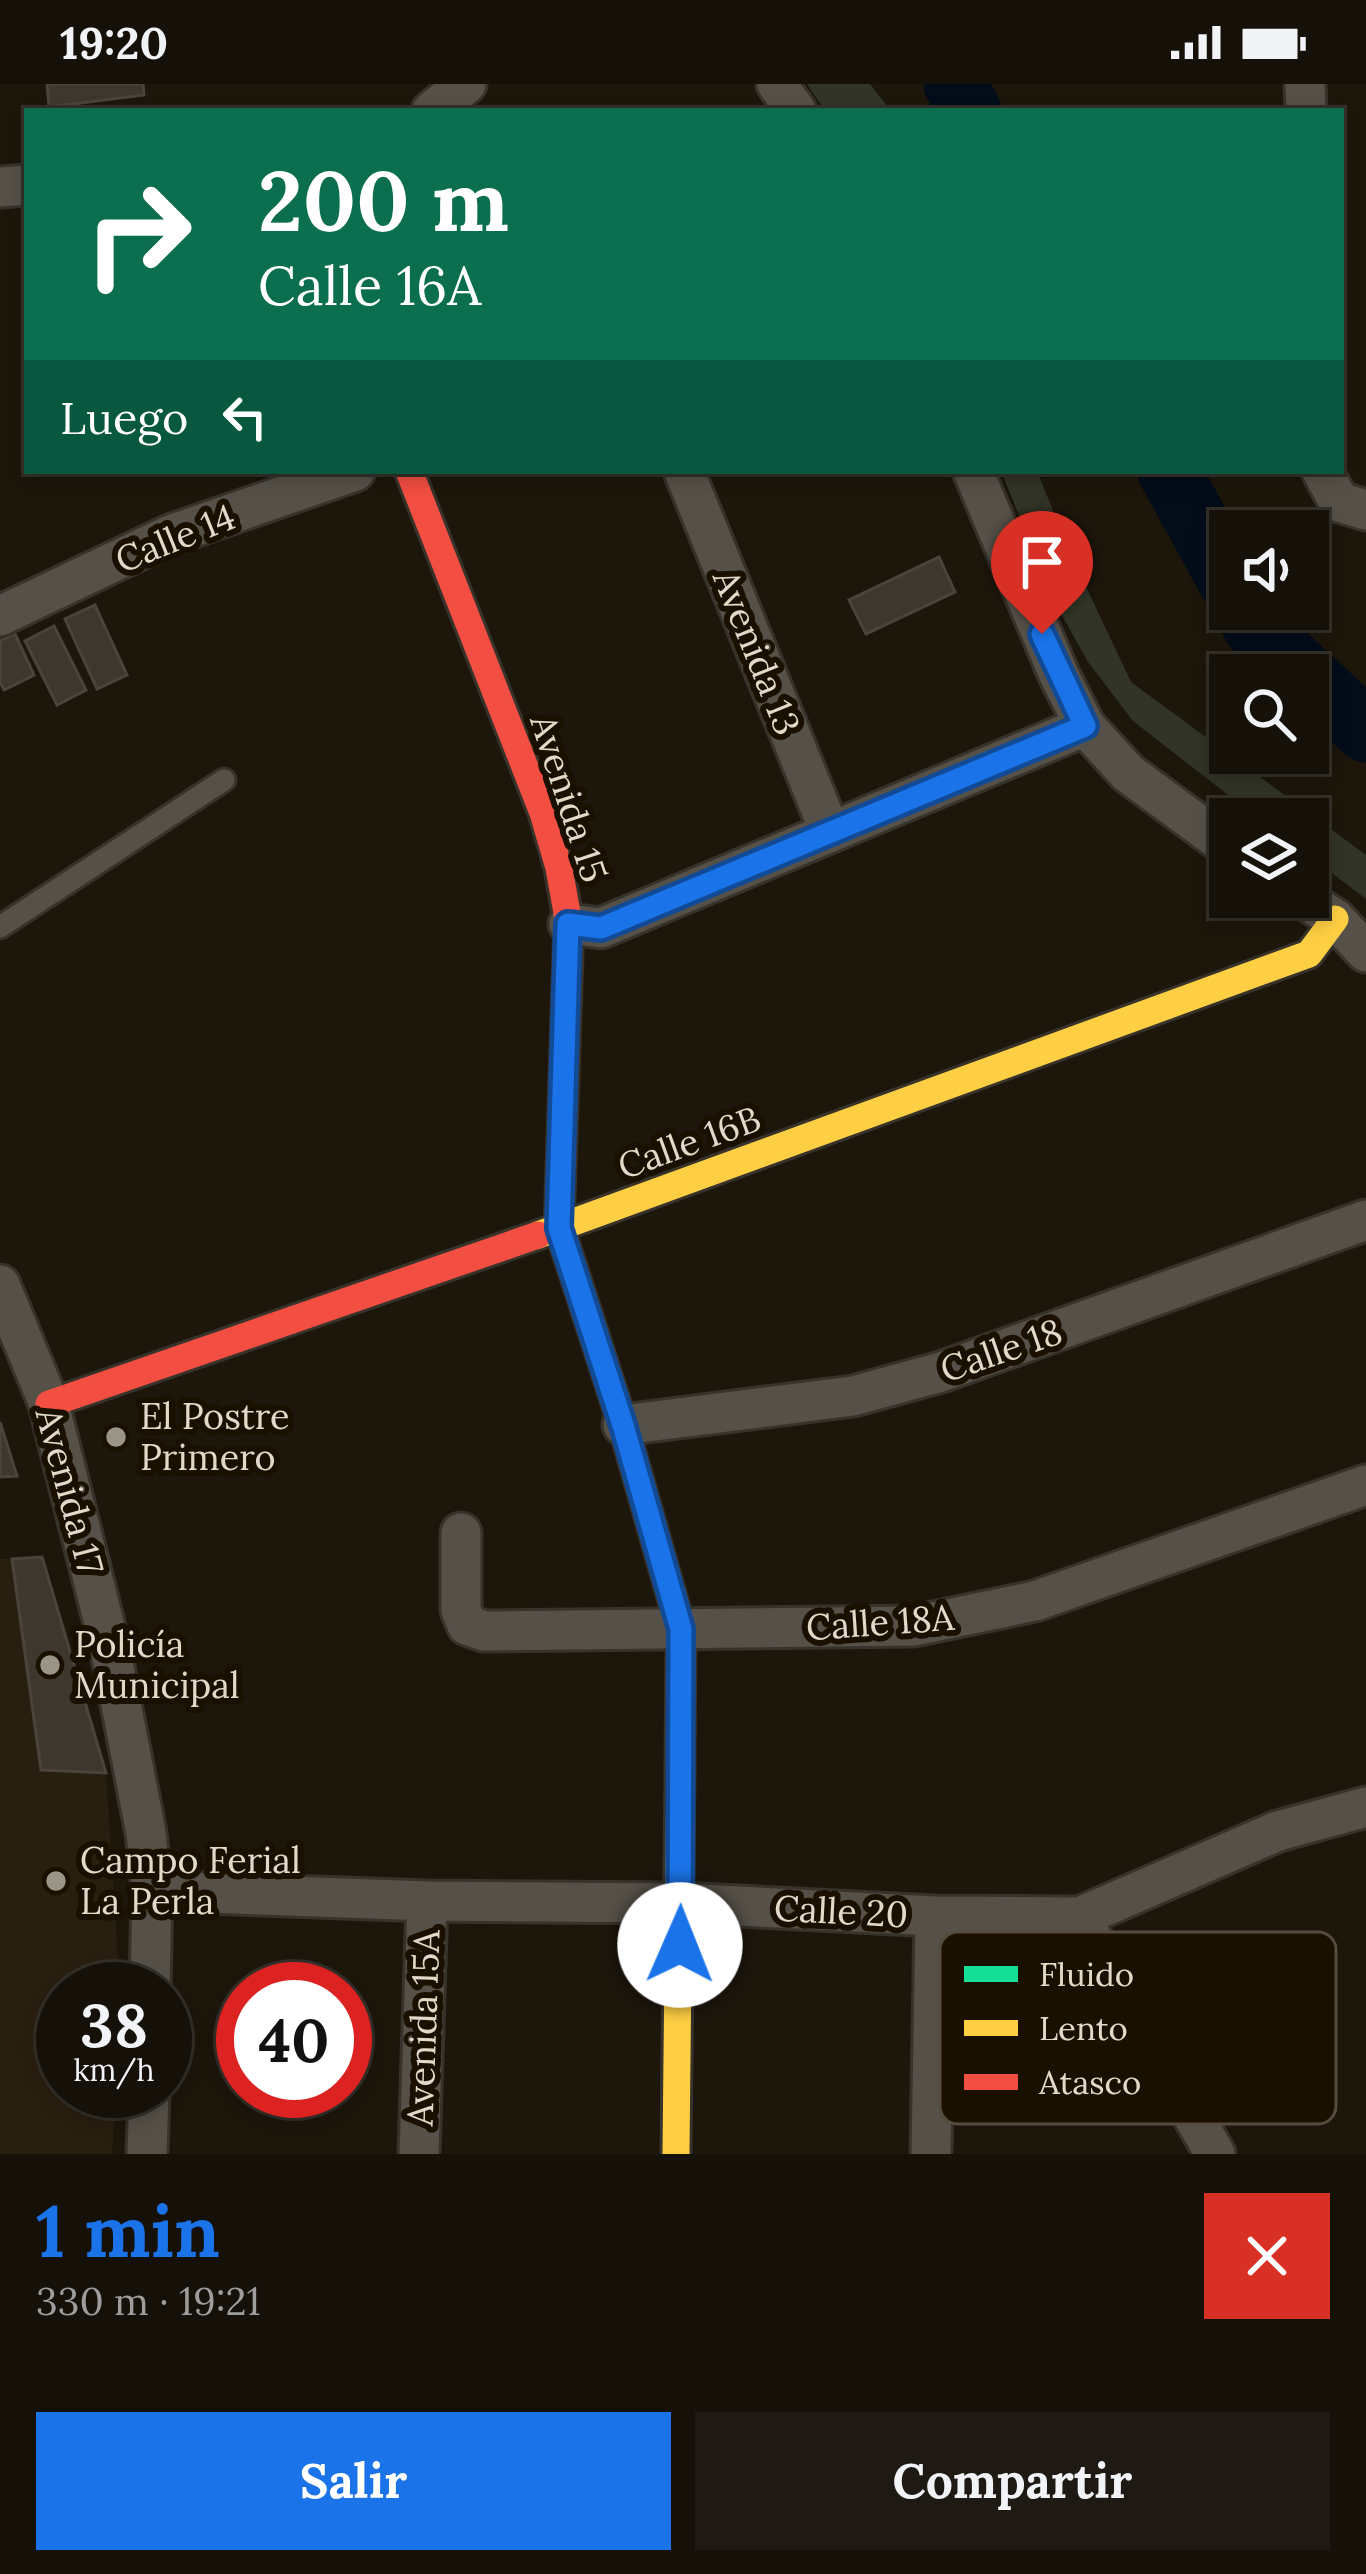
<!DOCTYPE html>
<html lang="es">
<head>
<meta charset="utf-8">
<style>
	:root { --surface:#151008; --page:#1e1912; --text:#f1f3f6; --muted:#9d9d9c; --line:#343029; --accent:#1a73e8 }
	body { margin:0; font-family:Lora,serif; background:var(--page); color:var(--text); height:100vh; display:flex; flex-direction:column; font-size:45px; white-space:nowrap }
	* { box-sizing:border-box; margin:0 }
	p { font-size:39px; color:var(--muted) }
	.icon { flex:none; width:66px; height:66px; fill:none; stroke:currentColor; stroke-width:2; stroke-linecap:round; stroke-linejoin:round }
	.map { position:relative; height:2070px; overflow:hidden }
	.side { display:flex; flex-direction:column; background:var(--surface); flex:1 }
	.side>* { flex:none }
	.guide { position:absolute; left:24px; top:24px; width:1320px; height:366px; border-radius:0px; box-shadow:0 6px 18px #0003,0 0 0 3px var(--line); background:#0b6e4f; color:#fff; overflow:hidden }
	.buttons { position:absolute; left:1209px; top:426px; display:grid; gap:24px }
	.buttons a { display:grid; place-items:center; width:120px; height:120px; border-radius:0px; background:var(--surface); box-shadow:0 6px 18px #0003,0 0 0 3px var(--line); font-size:60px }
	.speed { position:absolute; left:36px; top:1878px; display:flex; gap:24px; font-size:60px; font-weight:700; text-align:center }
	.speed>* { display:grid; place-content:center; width:156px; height:156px; border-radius:50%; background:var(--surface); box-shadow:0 6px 18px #0003,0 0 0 3px var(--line); line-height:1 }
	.speed small { font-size:30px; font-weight:400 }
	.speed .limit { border:18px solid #d22; background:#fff; color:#111 }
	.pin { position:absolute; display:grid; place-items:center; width:102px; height:102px; color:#fff; margin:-123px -51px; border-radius:50% 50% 50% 0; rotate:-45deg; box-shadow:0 0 12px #0007 }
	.pin .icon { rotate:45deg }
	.me { position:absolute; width:132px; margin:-66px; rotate:1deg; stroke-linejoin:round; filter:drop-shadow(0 0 9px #0008) }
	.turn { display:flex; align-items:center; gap:42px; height:252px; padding:0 36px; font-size:54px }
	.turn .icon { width:156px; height:156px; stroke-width:2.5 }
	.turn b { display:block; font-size:84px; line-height:102px }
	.then { display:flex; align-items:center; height:114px; padding:0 36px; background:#0003; gap:24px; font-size:45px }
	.round { display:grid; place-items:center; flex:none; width:126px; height:126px; border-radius:0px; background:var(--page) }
	.headline { display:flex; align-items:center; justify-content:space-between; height:204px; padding:0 36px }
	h1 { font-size:72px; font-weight:700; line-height:90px; color:var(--accent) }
	.button { display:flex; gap:24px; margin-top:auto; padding:24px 36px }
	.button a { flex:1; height:138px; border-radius:0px; background:var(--accent); color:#fff; font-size:48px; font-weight:700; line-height:138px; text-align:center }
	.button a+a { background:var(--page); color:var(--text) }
	.status { display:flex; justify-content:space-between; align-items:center; height:84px; padding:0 60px; background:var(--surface); direction:ltr }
	.status svg { height:33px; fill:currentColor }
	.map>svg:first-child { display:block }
	.commercial { fill:#291f10 }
	.park { fill:#313426 }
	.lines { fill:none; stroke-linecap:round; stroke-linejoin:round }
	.river { stroke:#030c19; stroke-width:63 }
	.building { fill:#3e372e; stroke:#4b443b; stroke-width:3 }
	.lane-casing { stroke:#37322a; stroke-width:27 }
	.street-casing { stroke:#37322a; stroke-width:45 }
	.fast-casing { stroke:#37322a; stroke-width:33 }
	.slow-casing { stroke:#37322a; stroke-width:33 }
	.jam-casing { stroke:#37322a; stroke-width:33 }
	.lane { stroke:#565148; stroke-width:21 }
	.street { stroke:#565148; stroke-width:39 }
	.fast { stroke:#16e098; stroke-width:27 }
	.slow { stroke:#ffcf43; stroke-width:27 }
	.jam { stroke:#f24e42; stroke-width:27 }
	.route-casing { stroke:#114b97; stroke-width:30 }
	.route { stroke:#1a73e8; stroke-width:21 }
	.poi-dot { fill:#9b9588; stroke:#1a1000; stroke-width:4.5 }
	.labels { text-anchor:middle; stroke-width:12; stroke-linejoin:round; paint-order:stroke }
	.street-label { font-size:36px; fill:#e0d9cc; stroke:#1a1000 }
	.poi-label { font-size:36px; fill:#e0d9cc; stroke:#1a1000; text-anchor:start }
	.key { fill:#1a1000; stroke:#554c3d; stroke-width:3 }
	.key-label { font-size:33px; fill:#e0d9cc }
</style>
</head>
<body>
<div class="status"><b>19:20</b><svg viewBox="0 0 49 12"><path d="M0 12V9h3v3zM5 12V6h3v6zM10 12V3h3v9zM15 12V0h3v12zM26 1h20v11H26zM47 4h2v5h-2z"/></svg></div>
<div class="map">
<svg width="1366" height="2070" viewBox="0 0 1366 2070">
	<rect width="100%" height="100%" fill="#1c160b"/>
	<path class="commercial" d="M0,1475H12L41,1686L106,1689L120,1905H63V2007H116L112,2070H0Z"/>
	<path class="park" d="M807,0H870L891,27H825Z
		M1001,387H1037L1072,473L1131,598L1366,771V815L1308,771V735H1259L1133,637L1088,578L1054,517Z"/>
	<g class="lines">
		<path class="river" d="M955,0L970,27
			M1169,387L1230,498
			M1245,525L1254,542L1306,591
			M1308,592L1366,647"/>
	</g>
	<path class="building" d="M47,0H143L144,11L49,23Z
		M939,473L955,508L866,550L849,516Z
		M95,521L127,591L97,605L65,535Z
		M54,542L86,606L57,621L25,557Z
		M15,550L34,591L4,606L0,598V557Z
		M0,1338L17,1392L0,1393Z
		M42,1473L106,1689L41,1686L12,1475Z"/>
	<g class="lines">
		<g class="lane-casing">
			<path id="lane" d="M0,843L224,696"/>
		</g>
		<g class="street-casing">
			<path id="street" d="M777,0L796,27
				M1305,0L1306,27
				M432,27L466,0
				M0,103L27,101
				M684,387L830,748
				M973,387L1059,591L1085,642L1128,689L1230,764
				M1322,387L1339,418L1366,426
				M0,532L170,451L355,387
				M1302,813L1335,835L1366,868
				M569,840L601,844L1085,642
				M0,1201L49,1320L110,1563L146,1749L152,1807L150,1905
				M623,1341L853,1312L941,1288L1366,1136
				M461,1449V1526L467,1541L484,1547L914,1542L1035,1517L1366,1401
				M152,1807L427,1817L680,1819L935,1832L1080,1833L1278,1747L1366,1723
				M1080,1833L1215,2070
				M147,2070L149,2007
				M419,2070L427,1817
				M931,2070L935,1832"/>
		</g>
		<g class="fast-casing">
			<path id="fast" d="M573,1186L623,1341L681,1545L680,1686"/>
		</g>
		<g class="slow-casing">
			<path id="slow" d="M538,1151L1309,870L1335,835
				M676,2070L680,1686"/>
		</g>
		<g class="jam-casing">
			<path id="jam" d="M409,387L543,729L559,784L569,840L559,1144L573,1186
				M49,1320L538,1151"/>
		</g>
		<use href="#lane" class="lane"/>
		<use href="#street" class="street"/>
		<use href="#fast" class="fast"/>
		<use href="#slow" class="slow"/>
		<use href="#jam" class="jam"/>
	</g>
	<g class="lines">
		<g class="route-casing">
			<path id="route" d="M680,1861L681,1545L623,1341L559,1144L568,840L601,844L1085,642L1042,550"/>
		</g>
		<use href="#route" class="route"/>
	</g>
	<g class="poi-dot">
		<circle cx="116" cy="1353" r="12"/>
		<circle cx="50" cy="1581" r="12"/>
		<circle cx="56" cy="1797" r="12"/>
	</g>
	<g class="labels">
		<g class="street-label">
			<text transform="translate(175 454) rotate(-22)" y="13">Calle 14</text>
			<text transform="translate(757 568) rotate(68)" y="13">Avenida 13</text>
			<text transform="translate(569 714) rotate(72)" y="13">Avenida 15</text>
			<text transform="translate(689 1058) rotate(-20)" y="13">Calle 16B</text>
			<text transform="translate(1001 1266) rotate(-19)" y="13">Calle 18</text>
			<text transform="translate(70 1407) rotate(75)" y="13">Avenida 17</text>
			<text transform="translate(880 1538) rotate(-4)" y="13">Calle 18A</text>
			<text transform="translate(841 1827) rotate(3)" y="13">Calle 20</text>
			<text transform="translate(423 1944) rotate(-88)" y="13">Avenida 15A</text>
		</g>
		<g class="poi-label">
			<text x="140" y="1345">El Postre<tspan x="140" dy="41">Primero</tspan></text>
			<text x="74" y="1573">Policía<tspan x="74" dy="41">Municipal</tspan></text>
			<text x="80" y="1789">Campo Ferial<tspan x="80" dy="41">La Perla</tspan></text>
		</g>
	</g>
	<rect x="940" y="1848" width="396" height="192" rx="18" class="key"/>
	<rect x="964" y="1882" width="54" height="16" fill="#16e098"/>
	<rect x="964" y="1936" width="54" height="16" fill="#ffcf43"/>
	<rect x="964" y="1990" width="54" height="16" fill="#f24e42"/>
	<g class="key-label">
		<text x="1039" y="1902">Fluido</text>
		<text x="1039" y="1956">Lento</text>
		<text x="1039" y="2010">Atasco</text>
	</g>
</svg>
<div class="buttons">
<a><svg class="icon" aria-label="sound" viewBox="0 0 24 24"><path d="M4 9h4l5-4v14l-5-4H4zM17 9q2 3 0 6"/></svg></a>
<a><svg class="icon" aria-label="search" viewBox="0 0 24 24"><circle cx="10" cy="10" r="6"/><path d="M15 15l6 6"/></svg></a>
<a><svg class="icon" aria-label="layers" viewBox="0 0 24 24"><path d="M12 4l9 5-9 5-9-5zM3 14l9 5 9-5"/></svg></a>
</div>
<div class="speed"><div>38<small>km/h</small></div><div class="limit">40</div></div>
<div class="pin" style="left:1042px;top:550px;background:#d93025"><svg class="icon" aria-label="arrive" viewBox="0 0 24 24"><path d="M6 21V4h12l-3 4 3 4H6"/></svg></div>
<svg class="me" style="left:680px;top:1861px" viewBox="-20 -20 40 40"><circle r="19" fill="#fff"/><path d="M0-13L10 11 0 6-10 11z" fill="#1a73e8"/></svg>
<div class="guide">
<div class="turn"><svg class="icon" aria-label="right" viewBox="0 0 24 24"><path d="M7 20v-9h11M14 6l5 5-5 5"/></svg><div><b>200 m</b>Calle 16A</div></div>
<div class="then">Luego<svg class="icon" aria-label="left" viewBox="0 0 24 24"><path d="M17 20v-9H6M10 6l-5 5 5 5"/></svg></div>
</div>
</div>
<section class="side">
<div class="headline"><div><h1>1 min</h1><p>330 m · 19:21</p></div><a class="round" style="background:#d93025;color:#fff"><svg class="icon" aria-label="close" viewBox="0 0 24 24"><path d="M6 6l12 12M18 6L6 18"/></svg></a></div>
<div class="button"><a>Salir</a><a>Compartir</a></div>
</section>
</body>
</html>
